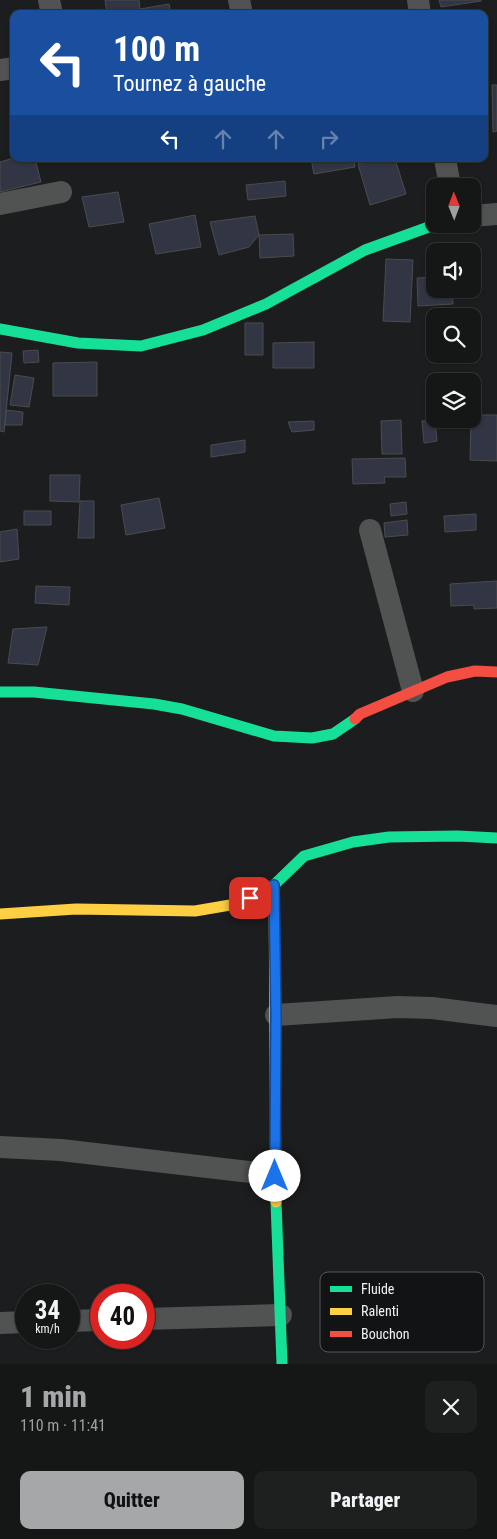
<!DOCTYPE html>
<html lang="fr">
<head>
<meta charset="utf-8">
<style>
	:root { --surface:#151616; --page:#1e1f1f; --text:#f1f3f6; --muted:#9d9fa1; --line:#343535; --accent:#a6a7a9 }
	body { margin:0; font-family:"Roboto Condensed",sans-serif; background:var(--page); color:var(--text); height:100vh; display:flex; flex-direction:column; font-size:19px; white-space:nowrap }
	* { box-sizing:border-box; margin:0 }
	p { font-size:16px; color:var(--muted) }
	.icon { flex:none; width:28px; height:28px; fill:none; stroke:currentColor; stroke-width:2; stroke-linecap:round; stroke-linejoin:round }
	.map { position:relative; height:1364px; overflow:hidden }
	.sheet { display:flex; flex-direction:column; background:var(--surface); flex:1 }
	.sheet>* { flex:none }
	.top-card { position:absolute; left:10px; top:10px; width:478px; height:152px; border-radius:10px; box-shadow:0 1px 4px #0004,0 0 0 1px var(--line); background:#1a4fa0; color:#fff; overflow:hidden }
	.needle { width:32px; rotate:359deg }
	.fabs { position:absolute; left:426px; top:178px; display:grid; gap:10px }
	.fabs a { display:grid; place-items:center; width:55px; height:55px; border-radius:10px; background:var(--surface); box-shadow:0 1px 4px #0004,0 0 0 1px var(--line); font-size:25px }
	.speed { position:absolute; left:15px; top:1284px; display:flex; gap:10px; font-size:25px; font-weight:700; text-align:center }
	.speed>* { display:grid; place-content:center; width:65px; height:65px; border-radius:50%; background:var(--surface); box-shadow:0 1px 4px #0004,0 0 0 1px var(--line); line-height:1 }
	.speed small { font-size:12px; font-weight:400 }
	.speed .limit { border:8px solid #d22; background:#fff; color:#111 }
	.pin { position:absolute; display:grid; place-items:center; width:42px; height:42px; color:#fff; margin:-21px; border-radius:10px; box-shadow:0 2px 8px #0006 }
	.me { position:absolute; width:55px; margin:-28px; rotate:0deg; stroke-linejoin:round; filter:drop-shadow(0 0 4px #0008) }
	.turn { display:flex; align-items:center; gap:18px; height:105px; padding:0 20px; font-size:22px }
	.turn .icon { width:65px; height:65px; stroke-width:2.5 }
	.turn b { display:block; font-size:35px; line-height:42px }
	.lanes { display:flex; align-items:center; height:48px; padding:0 20px; background:#0003; justify-content:center; gap:25px; direction:ltr }
	.lanes .off { opacity:.35 }
	.round { display:grid; place-items:center; flex:none; width:52px; height:52px; border-radius:10px; background:var(--page) }
	.overview { display:flex; align-items:center; justify-content:space-between; height:85px; padding:0 20px }
	h1 { font-size:30px; font-weight:800; line-height:38px; color:var(--accent) }
	.action { display:flex; gap:10px; margin-top:auto; padding:10px 20px }
	.action a { flex:1; height:58px; border-radius:10px; background:var(--accent); color:#111; font-size:20px; font-weight:800; line-height:58px; text-align:center }
	.action a+a { background:var(--page); color:var(--text) }
	.map>svg:first-child { display:block }
	.building { fill:#323543; stroke:#4b4c4d }
	.lines { fill:none; stroke-linecap:round; stroke-linejoin:round }
	.street { stroke:#515252; stroke-width:22 }
	.fast { stroke:#16e098; stroke-width:11 }
	.slow { stroke:#ffcf43; stroke-width:11 }
	.jam { stroke:#f24e42; stroke-width:11 }
	.route-casing { stroke:#114b97; stroke-width:12 }
	.route { stroke:#1a73e8; stroke-width:9 }
	.key { fill:#121315; stroke:#555658; stroke-width:1 }
	.key-label { font-size:14px; fill:#f1f2f4 }
</style>
</head>
<body>
<div class="map">
<svg width="497" height="1364" viewBox="0 0 497 1364">
	<rect width="100%" height="100%" fill="#1c1d1e"/>
	<path class="building" d="M105,0H139L140,9L107,14Z
		M439,0H481V1L441,7Z
		M169,4L171,14H143L140,9Z
		M99,9L103,14H82Z
		M492,85H497V131L493,132Z
		M14,158L35,159L41,182L0,192V162Z
		M311,159H354L355,167L314,174Z
		M375,159H395L406,194L370,205L358,164Z
		M285,181L286,196L248,200L246,185Z
		M118,192L124,222L89,227L82,197Z
		M195,215L201,247L156,254L149,224Z
		M255,216L259,235L249,247L219,255L210,222Z
		M293,234L294,256L260,258L259,235Z
		M386,259L413,260L410,322L383,321Z
		M435,277V289H452L453,304L418,306L417,278Z
		M245,323H263V355H245Z
		M314,342V368H273V343Z
		M38,350L39,362L24,363L23,351Z
		M0,352L12,353L4,432L0,431Z
		M97,362V396H53V363Z
		M15,375L34,378L29,407L10,405Z
		M6,410L23,412L22,425H5Z
		M472,415H497V461L470,460L471,419H472Z
		M401,420L402,454H382L381,421Z
		M435,420L437,441L424,443L422,421Z
		M314,421V430L292,432L288,422Z
		M245,440V452L211,457V445Z
		M405,458L406,477H384L385,483L353,484L352,459Z
		M50,475H80L79,502L50,501Z
		M159,498L165,528L126,535L121,505Z
		M80,501H94V538H78Z
		M406,502L407,514L391,516L390,504Z
		M24,511H51V525H24Z
		M476,514V530L445,532L444,516Z
		M407,520L408,535L385,537L384,523Z
		M17,529L19,559L0,562V532Z
		M497,581V608L474,609V605L451,606L450,584Z
		M36,586L70,587L69,605L35,603Z
		M47,627L38,665L8,663L13,629Z"/>
	<g class="lines">
		<path class="street" d="M49,0L52,14
			M239,0L242,14
			M418,0L420,14
			M0,70L14,68
			M445,159L450,186
			M0,204L61,192
			M472,216L497,214
			M370,530L413,691
			M276,1015L398,1007L432,1008L497,1016
			M0,1147L61,1150L275,1175
			M144,1319L281,1315
			M69,1321L101,1320
			M0,1323L26,1322"/>
		<path class="fast" d="M0,329L78,343L141,346L203,330L266,304L365,250L437,224
			M0,692H34L154,704L182,709L274,736L312,738L333,734L355,719
			M236,904L274,885L304,856L353,842L389,837L458,836L497,838
			M276,1202L282,1364"/>
		<path class="slow" d="M274,885L276,1202
			M0,914L76,909L195,911L236,904"/>
		<path class="jam" d="M355,719L360,714L447,677L475,671L497,672"/>
	</g>
	<g class="lines">
		<g class="route-casing">
			<path id="route" d="M250,898L274,885L276,1015L275,1176"/>
		</g>
		<use href="#route" class="route"/>
	</g>
	<rect x="320" y="1272" width="164" height="80" rx="8" class="key"/>
	<rect x="330" y="1286" width="22" height="6" fill="#16e098"/>
	<rect x="330" y="1308" width="22" height="7" fill="#ffcf43"/>
	<rect x="330" y="1331" width="22" height="6" fill="#f24e42"/>
	<g class="key-label">
		<text x="361" y="1294">Fluide</text>
		<text x="361" y="1316">Ralenti</text>
		<text x="361" y="1339">Bouchon</text>
	</g>
</svg>
<div class="fabs">
<a><svg class="needle" viewBox="-14 -14 28 28"><path d="M0-13l5 13h-10z" fill="#e53935"/><path d="M0 13l5-13h-10z" fill="#9d9fa1"/></svg></a>
<a><svg class="icon" aria-label="sound" viewBox="0 0 24 24"><path d="M4 9h4l5-4v14l-5-4H4zM17 9q2 3 0 6"/></svg></a>
<a><svg class="icon" aria-label="search" viewBox="0 0 24 24"><circle cx="10" cy="10" r="6"/><path d="M15 15l6 6"/></svg></a>
<a><svg class="icon" aria-label="layers" viewBox="0 0 24 24"><path d="M12 4l9 5-9 5-9-5zM3 14l9 5 9-5"/></svg></a>
</div>
<div class="speed"><div>34<small>km/h</small></div><div class="limit">40</div></div>
<div class="pin" style="left:250px;top:898px;background:#d93025"><svg class="icon" aria-label="arrive" viewBox="0 0 24 24"><path d="M6 21V4h12l-3 4 3 4H6"/></svg></div>
<svg class="me" style="left:275px;top:1176px" viewBox="-20 -20 40 40"><circle r="19" fill="#fff"/><path d="M0-13L10 11 0 6-10 11z" fill="#1a73e8"/></svg>
<div class="top-card">
<div class="turn"><svg class="icon" aria-label="left" viewBox="0 0 24 24"><path d="M17 20v-9H6M10 6l-5 5 5 5"/></svg><div><b>100 m</b>Tournez à gauche</div></div>
<div class="lanes"><svg class="icon" aria-label="left" viewBox="0 0 24 24"><path d="M17 20v-9H6M10 6l-5 5 5 5"/></svg><svg class="icon off" aria-label="ahead" viewBox="0 0 24 24"><path d="M12 20V5M6 11l6-6 6 6"/></svg><svg class="icon off" aria-label="ahead" viewBox="0 0 24 24"><path d="M12 20V5M6 11l6-6 6 6"/></svg><svg class="icon off" aria-label="right" viewBox="0 0 24 24"><path d="M7 20v-9h11M14 6l5 5-5 5"/></svg></div>
</div>
</div>
<section class="sheet">
<div class="overview"><div><h1>1 min</h1><p>110 m · 11:41</p></div><a class="round"><svg class="icon" aria-label="close" viewBox="0 0 24 24"><path d="M6 6l12 12M18 6L6 18"/></svg></a></div>
<div class="action"><a>Quitter</a><a>Partager</a></div>
</section>
</body>
</html>
